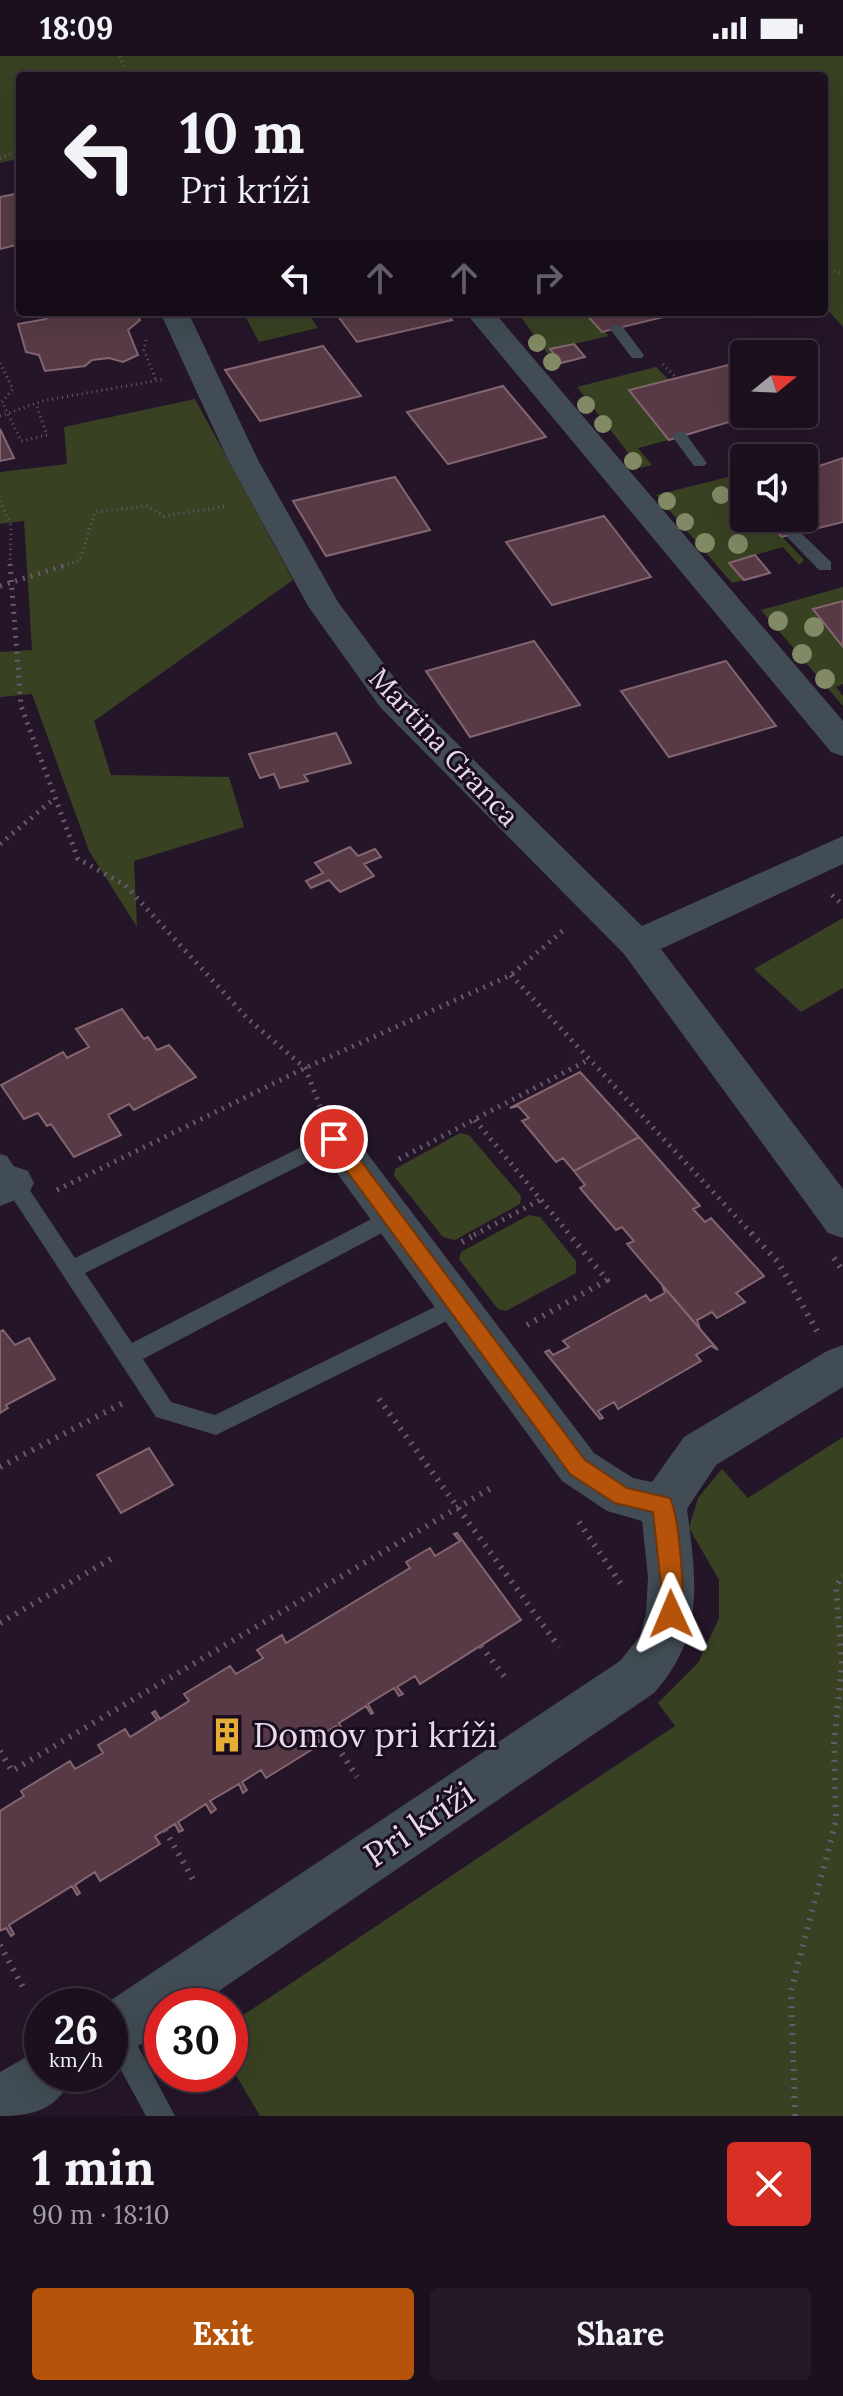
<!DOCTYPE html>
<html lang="en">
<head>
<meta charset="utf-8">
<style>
	:root { --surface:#1c101f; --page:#251928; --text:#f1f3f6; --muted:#a09da4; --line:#3a303d; --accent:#b45309 }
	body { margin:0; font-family:Lora,serif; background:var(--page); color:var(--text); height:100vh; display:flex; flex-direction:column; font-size:30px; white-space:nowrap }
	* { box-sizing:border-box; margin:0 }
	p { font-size:26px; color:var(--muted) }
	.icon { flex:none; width:44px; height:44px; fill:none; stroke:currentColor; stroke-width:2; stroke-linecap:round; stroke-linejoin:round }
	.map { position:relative; height:2060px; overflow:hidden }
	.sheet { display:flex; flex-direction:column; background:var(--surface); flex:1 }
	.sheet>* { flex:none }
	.hud { position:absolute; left:16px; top:16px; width:812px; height:244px; border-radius:8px; box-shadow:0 8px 32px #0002,0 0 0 2px var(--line); background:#1c101f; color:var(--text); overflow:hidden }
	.needle { width:52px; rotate:72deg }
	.buttons { position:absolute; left:730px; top:284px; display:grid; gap:16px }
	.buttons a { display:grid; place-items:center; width:88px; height:88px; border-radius:8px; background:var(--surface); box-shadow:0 8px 32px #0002,0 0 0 2px var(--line); font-size:40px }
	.speed { position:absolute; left:24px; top:1932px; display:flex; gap:16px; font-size:40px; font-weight:700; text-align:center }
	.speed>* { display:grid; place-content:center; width:104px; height:104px; border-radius:50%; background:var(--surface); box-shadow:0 8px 32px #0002,0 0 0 2px var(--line); line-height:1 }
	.speed small { font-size:20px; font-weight:400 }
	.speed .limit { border:12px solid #d22; background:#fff; color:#111 }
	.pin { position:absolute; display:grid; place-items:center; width:68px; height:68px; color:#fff; margin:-34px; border:4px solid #fff; border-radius:50%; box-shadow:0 2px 8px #0007 }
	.me { position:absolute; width:88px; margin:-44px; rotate:359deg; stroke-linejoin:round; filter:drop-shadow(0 0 6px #0008) }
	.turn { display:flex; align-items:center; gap:28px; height:168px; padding:0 32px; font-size:36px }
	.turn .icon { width:104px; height:104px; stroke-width:2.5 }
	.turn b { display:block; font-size:56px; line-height:68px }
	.lanes { display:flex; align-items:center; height:76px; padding:0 32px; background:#0003; justify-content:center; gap:40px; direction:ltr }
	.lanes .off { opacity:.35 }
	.round { display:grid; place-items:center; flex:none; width:84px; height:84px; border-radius:8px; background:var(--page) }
	.headline { display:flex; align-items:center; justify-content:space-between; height:136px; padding:0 32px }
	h1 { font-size:48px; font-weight:700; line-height:60px }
	.button { display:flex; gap:16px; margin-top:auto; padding:16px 32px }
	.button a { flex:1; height:92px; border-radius:8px; background:var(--accent); color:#fff; font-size:32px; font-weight:700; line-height:92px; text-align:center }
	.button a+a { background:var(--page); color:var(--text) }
	.status { display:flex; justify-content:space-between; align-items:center; height:56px; padding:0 40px; background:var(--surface); direction:ltr }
	.status svg { height:22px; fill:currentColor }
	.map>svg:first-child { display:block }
	.green { fill:#384222 }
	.building { fill:#573a45; stroke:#846570; stroke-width:2 }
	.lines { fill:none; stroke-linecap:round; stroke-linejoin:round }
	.path-far2 { stroke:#685a6c; stroke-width:3; stroke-dasharray:1 4; stroke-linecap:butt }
	.path-far1 { stroke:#685a6c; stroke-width:5; stroke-dasharray:2 6; stroke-linecap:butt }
	.path { stroke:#685a6c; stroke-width:6; stroke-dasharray:2 7; stroke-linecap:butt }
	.service { fill:#414c54; fill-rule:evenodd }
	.minor { fill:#414c54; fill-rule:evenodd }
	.tree { fill:#818a64 }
	.route { fill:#b45309; stroke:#753606; stroke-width:2 }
	.labels { text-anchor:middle; stroke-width:6; stroke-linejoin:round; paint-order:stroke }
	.street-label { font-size:28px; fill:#e6dbe9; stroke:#1b0c1f }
	.near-poi-label { font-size:34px; fill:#e6dbe9; stroke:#1b0c1f; text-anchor:start }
	.near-street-label { font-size:34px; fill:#e6dbe9; stroke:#1b0c1f }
</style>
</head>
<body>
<div class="status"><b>18:09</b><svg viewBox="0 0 49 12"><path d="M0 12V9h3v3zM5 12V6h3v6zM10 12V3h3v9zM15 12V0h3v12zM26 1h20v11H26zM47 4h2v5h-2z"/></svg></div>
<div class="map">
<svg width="843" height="2060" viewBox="0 0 843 2060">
	<rect width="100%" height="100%" fill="#251529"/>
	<path class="green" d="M0,0H843V271L824,250V20H20V102L0,107Z
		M243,256H307L318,272L259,286Z
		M517,256H584L609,280L551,293L561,307L557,310Z
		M656,311L669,324V384L638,392L652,409L640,412L577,331Z
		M195,343L293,524L94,665L111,719L229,721L244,771L134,805L137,871L89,795L32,638L0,641V596L32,594L24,465L0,468V416L67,408L64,371Z
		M744,417V430L740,432L744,437V462H765L804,504L799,509L783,491L730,506L744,524L732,527L656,439Z
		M843,531V628L836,631L843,640V650L761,554Z
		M843,862V932L801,956L754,913Z
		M460,1077L469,1079L521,1140L520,1148L455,1184L443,1181L394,1120L395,1113Z
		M529,1159L540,1161L576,1205V1217L506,1255L498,1253L459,1203L461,1196Z
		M843,1381V2060H260L230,2009V1950H226L229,1947L239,1962L675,1670L658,1647L698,1607L719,1562V1524L689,1472L698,1442L722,1413L748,1442Z"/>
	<path class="building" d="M20,137V188L0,193V141Z
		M54,256H135L140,264L128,274L138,299L123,306L109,302L92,304L85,310L45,315L39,299L26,296L18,268L46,263Z
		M335,256H446L452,264L357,286Z
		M584,256H684L602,276Z
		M574,288L585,301L561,307L550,293Z
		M323,290L361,340L260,365L225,314Z
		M744,305V358H755L669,384L629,334Z
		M503,330L546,381L448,408L407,356Z
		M0,373L14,402L0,405Z
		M843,402V466L782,481L765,462H804V415Z
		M395,421L430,474L326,500L293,445Z
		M604,460L651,521L552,549L506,486Z
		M755,499L770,517L744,524L729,507Z
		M843,545V591L813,553Z
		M534,585L580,649L470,681L426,615Z
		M726,605L776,670L669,701L621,635Z
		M336,677L351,707L304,719L308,725L280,732L274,718L260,722L249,698Z
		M350,791L358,800L375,793L381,801L364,808L374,820L340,836L329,824L311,832L306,825L323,817L315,807Z
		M122,953L144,983L148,981L157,994L169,989L196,1021L134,1054L129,1048L108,1059L121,1079L74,1101L51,1068L47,1070L38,1057L24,1063L1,1029L63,996L67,1002L89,991L76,973Z
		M580,1016L639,1081L574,1115L563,1102L556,1106L522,1065L529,1062L518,1050L510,1052Z
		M639,1081L700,1150L693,1153L705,1166L711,1162L764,1220L736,1237L745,1246L717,1262L712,1256L697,1264L700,1273L627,1188L634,1185L622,1171L616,1174L580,1132L585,1129L574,1115Z
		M662,1229L718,1294L711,1290L696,1299L701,1305L618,1353L614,1346L598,1355L603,1362L600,1363L545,1296L549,1294L553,1299L569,1291L563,1285L646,1239L650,1245L665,1237Z
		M3,1274L15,1289L29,1282L55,1323L6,1349L8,1352L0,1357V1276Z
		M149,1392L173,1429L121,1457L97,1419Z
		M457,1477L521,1564L420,1628L415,1620L397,1631L403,1638L399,1640L394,1632L368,1648L373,1657L371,1658L366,1650L339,1667L343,1675L340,1677L336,1670L317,1681L321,1688L266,1722L261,1714L242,1726L247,1734L243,1737L239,1728L210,1745L216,1753L211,1757L206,1748L178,1766L183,1774L179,1776L175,1768L155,1780L160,1788L100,1825L95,1816L75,1829L80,1837L77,1839L72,1830L9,1869L14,1878L11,1880L6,1872L0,1875V1755L24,1740L21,1735L70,1705L75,1713L103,1697L98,1689L125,1673L130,1681L157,1664L152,1657L155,1655L160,1663L189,1645L184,1638L230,1610L236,1618L263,1602L257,1594L282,1579L286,1587L410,1512L406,1506L430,1492L435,1500L460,1485L454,1478Z"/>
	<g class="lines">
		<path class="path-far2" d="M120,0L127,20
			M0,102L20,94
			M824,213L843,218
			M146,284L144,294L156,324
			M0,307L13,333L2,346L21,385L47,379L36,348
			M663,308L676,322
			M0,360L42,345L165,323
			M752,392L764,402
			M0,445L11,470L10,510
			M63,510L80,504L95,456L147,450L164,460L228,450"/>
		<path class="path-far1" d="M10,508L21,650L78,803L125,829L248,963L305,1012L320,1050
			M0,530L69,508
			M0,788L55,742
			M832,839L843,849
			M511,919L753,1179
			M475,1064L570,1179
			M399,1103L590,1003
			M57,1134L305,1012L511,919L566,872
			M474,1179L540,1144"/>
		<path class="path" d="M751,1177L778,1206L817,1275
			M462,1186L478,1177
			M834,1202L843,1215
			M527,1269L607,1224L568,1177
			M379,1343L559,1591
			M0,1411L123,1347
			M579,1466L623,1531
			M0,1567L116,1500
			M481,1590L507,1624
			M327,1675L357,1721
			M0,1695L12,1715L491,1432
			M165,1774L194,1825
			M0,1889L24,1933
			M795,2060L791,1935L836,1765L834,1688L842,1608L836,1531L843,1519"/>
		<path class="service" d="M617,269L622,270L644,299L642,302H632L610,273L612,270Z
			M680,375L685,377L707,407L704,410H694L672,380Z
			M793,473L799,475L831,506V514H819L787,481V475Z
			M334,1075L341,1077L344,1083L341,1089L85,1217L132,1287L387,1155L394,1152L401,1155L404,1161L401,1167L143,1303L171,1346L215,1359L451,1243L459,1240L467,1243L470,1249L467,1255L216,1379L156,1361L0,1123V1098L7,1100L75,1202Z
			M114,1960L124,1964L175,2060H146L110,1994V1962Z"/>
		<path class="minor" d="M160,256H188L258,404L338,546L404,635L642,870L843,780V808L661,893L843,1133V1182L828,1177L624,898L380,651L308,550L228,404Z
			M465,256H494L843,665V700L831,696Z
			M334,1067L348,1072L594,1397L633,1422L652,1426L684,1381L827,1295L843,1289V1331L716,1409L687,1453C696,1524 706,1579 654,1637L197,1950H162V1974L129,1996L110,2004V1950H102L620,1605L640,1580L646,1557L648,1521L642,1465L607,1455L562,1425L320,1094L314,1083L320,1072Z
			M13,1110L28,1115L34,1127L28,1139L0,1150V1115Z
			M42,1992V2018H73C59,2053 35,2060 0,2060V2016Z"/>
	</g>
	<g class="tree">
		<circle cx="537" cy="287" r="9"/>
		<circle cx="552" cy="306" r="9"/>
		<circle cx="586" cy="349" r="9"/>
		<circle cx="603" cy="368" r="9"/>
		<circle cx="633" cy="405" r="9"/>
		<circle cx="721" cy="439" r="9"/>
		<circle cx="667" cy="445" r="9"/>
		<circle cx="685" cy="466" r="9"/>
		<circle cx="705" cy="487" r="10"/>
		<circle cx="738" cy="488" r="10"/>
		<circle cx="778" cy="565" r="10"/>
		<circle cx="814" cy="571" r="10"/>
		<circle cx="802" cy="598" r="10"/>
		<circle cx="825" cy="623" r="10"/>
	</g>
	<path class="route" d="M334,1075L340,1077L585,1404L627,1432L670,1442C679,1460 687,1547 679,1565L671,1568L663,1565L660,1558L661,1528L653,1456L615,1447L570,1418L327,1088L325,1083Z"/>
	<defs>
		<g id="building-bare" transform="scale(2.76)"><path d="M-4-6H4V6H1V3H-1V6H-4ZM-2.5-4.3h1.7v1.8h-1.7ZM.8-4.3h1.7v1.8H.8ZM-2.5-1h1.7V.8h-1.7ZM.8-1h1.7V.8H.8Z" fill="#e4ae35" stroke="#1b0c1f" stroke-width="2.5" paint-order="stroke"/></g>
	</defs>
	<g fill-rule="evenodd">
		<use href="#building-bare" x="227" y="1679"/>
	</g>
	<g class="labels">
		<g class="street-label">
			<text transform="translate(444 691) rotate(47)" y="10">Martina Granca</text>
		</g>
		<g class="near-poi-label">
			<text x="253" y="1691">Domov pri kríži</text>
		</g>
		<g class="near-street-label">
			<text transform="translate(419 1768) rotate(-34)" y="12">Pri kríži</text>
		</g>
	</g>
</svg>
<div class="buttons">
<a><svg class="needle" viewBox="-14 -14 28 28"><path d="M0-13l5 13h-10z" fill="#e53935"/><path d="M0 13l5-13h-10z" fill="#a09da4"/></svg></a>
<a><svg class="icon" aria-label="sound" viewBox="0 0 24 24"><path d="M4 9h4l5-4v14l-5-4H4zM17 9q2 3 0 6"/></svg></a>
</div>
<div class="speed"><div>26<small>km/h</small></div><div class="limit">30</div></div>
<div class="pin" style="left:334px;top:1083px;background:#d93025"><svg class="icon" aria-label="arrive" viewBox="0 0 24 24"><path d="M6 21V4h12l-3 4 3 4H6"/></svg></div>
<svg class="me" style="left:671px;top:1558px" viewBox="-20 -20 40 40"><path d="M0-17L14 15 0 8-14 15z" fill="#b45309" stroke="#fff" stroke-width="4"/></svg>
<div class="hud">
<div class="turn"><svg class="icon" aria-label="left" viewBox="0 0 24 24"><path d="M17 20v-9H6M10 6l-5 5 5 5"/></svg><div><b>10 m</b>Pri kríži</div></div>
<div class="lanes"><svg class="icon" aria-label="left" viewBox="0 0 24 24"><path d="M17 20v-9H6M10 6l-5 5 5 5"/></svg><svg class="icon off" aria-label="ahead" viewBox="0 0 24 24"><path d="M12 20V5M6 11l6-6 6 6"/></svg><svg class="icon off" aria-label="ahead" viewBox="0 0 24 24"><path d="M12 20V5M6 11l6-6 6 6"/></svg><svg class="icon off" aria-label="right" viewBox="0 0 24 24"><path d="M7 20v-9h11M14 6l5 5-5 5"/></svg></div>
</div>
</div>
<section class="sheet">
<div class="headline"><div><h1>1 min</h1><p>90 m · 18:10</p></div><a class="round" style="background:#d93025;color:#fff"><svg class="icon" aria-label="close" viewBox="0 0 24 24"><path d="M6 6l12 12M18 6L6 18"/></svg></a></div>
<div class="button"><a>Exit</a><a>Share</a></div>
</section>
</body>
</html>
